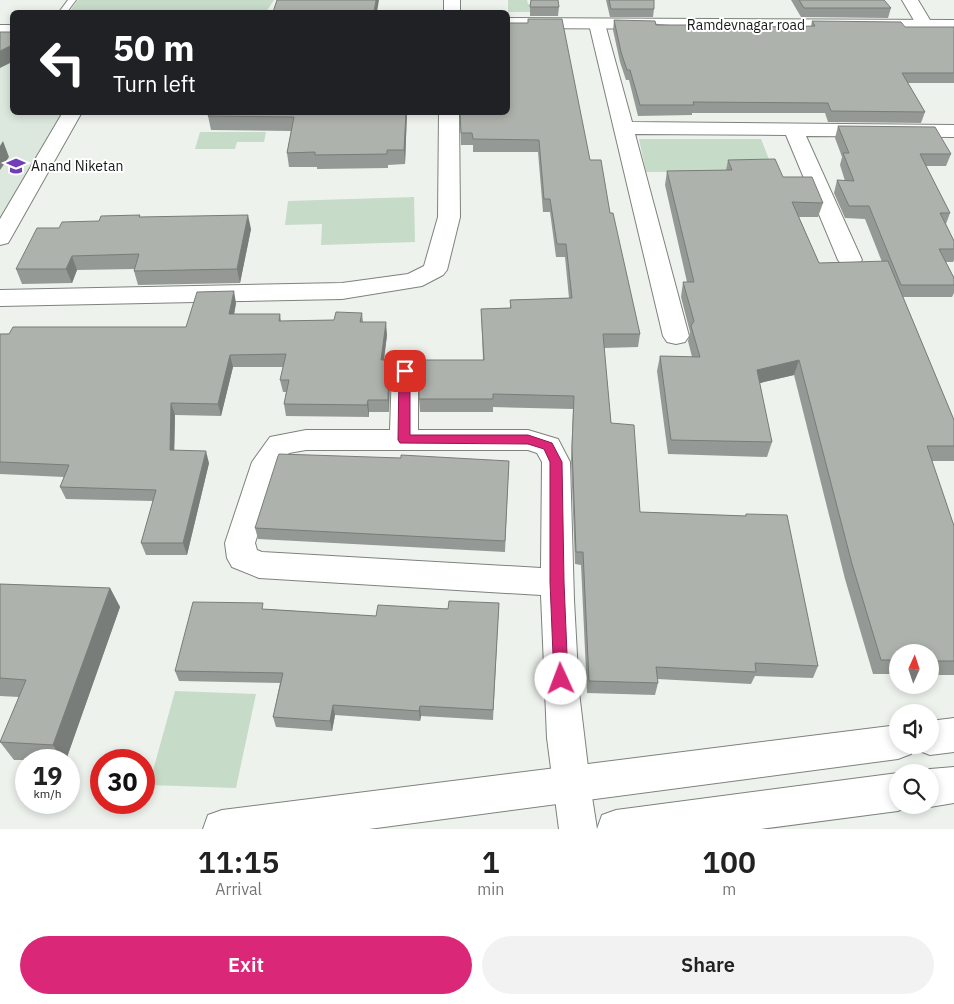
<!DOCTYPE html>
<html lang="en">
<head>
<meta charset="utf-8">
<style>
	:root { --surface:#fff; --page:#f2f2f2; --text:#222; --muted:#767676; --accent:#db2777 }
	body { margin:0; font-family:"IBM Plex Sans",sans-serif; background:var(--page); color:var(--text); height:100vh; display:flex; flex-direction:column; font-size:19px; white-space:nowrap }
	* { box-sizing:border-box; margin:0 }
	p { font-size:16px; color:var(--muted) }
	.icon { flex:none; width:28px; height:28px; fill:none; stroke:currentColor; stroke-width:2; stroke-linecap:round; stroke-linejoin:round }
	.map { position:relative; height:829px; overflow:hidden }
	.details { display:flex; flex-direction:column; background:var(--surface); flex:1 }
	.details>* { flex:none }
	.top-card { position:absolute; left:10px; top:10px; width:500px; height:105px; border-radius:8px; box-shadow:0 2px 8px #0003; background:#202124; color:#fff; overflow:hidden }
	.needle { width:32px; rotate:3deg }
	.controls { position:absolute; left:889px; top:644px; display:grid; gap:10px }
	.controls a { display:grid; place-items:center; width:50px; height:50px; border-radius:50%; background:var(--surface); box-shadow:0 2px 8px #0003; font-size:25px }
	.speed { position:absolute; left:15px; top:749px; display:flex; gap:10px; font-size:25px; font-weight:700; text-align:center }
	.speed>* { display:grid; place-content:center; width:65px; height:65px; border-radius:50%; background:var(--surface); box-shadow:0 2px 8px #0003; line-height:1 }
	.speed small { font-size:12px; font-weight:400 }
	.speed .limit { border:8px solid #d22; background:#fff; color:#111 }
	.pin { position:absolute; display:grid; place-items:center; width:42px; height:42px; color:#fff; margin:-21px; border-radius:10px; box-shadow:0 2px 8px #0006 }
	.me { position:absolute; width:55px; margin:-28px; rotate:358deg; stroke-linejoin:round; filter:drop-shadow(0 0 4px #0008) }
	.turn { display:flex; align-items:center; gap:18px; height:105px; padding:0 20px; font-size:22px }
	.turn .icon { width:65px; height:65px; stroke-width:2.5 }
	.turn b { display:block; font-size:35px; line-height:42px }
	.eta { display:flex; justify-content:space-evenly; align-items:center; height:85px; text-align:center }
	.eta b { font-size:30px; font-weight:600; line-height:35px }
	.button { display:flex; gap:10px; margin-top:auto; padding:10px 20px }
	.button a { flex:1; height:58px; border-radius:30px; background:var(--accent); color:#fff; font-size:20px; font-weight:600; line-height:58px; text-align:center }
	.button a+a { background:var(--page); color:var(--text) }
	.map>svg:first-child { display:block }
	.built { fill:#dce8dd }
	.green { fill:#c6dbc8 }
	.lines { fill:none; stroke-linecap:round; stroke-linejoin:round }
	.lane-casing { stroke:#7d827d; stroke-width:2 }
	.street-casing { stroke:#7d827d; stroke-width:2 }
	.secondary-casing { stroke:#7d827d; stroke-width:2 }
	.lane { fill:#fff; fill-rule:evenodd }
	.street { fill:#fff; fill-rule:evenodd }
	.secondary { fill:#fff; fill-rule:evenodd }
	.wall { fill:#959995 }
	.shaded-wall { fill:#797d79 }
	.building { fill:#adb2ad; stroke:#797d79 }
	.route { fill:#db2777; stroke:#8e194d }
	.labels { text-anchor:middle; stroke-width:4; stroke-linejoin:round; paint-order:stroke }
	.far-street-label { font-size:14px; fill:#171918; stroke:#fff }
	.far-poi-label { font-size:14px; fill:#171918; stroke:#fff; text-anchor:start }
</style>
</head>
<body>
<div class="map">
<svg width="954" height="829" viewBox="0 0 954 829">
	<rect width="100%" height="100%" fill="#edf2ed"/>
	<path class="built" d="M0,37H12V112L63,113L0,220Z"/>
	<path class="green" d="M78,0H274L266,12H69Z
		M508,0H527L528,4H536L537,12H508Z
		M200,132H266L264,142H237L235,149H195Z
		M639,139H761L774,172H646Z
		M414,197L415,242L321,245L322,224L285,225L288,201Z
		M175,691L256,694L236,788L149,785Z"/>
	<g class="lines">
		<g class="lane-casing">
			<path id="lane" d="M68,0H76L67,12H59Z"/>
		</g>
		<g class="street-casing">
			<path id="street" d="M902,0H918L933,25L931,29H919Z
				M597,19L603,20L605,24L632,122L954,125V137L806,136L862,260L858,265L850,267L842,265L838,260L786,135L635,134L689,336L685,342L676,344L667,342L663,336L589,24L591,20Z
				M63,112H82L11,238L8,243L0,245V219Z
				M439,112H459L460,217L447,270L443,275L422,286L342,299L0,306V290L342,283L408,274L424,266L438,217Z
				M405,362L414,365L418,371V430H528L558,439L570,462L574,600L579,692L590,784L597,829H559L547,738L541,595L259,578L232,567L227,558L225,543L252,462L270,437L306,430H390L392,371L396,365ZM306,450H528L537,453L542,462L541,568L262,552L257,550L255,543L279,466L289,453Z"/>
		</g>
		<g class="secondary-casing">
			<path id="secondary" d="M444,0H460V12H444Z
				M508,18L954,20V30L508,28Z
				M0,25H12V35H0Z
				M954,718V752L930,755L917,750L915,745H930V721Z
				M898,725V745H915L911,754L898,759L369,829H203L208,815L222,810Z
				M954,767V803L930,807L926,805H930V772H923L930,769Z
				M898,773V805H911L898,811L761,829H597L602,815L616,810Z"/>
		</g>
		<use href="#lane" class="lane"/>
		<use href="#street" class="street"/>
		<use href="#secondary" class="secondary"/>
	</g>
	<path class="wall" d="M606,0H654V9L653,17H610Z
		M791,0H884L891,8L888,18L801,17Z
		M530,7H559L558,16H530Z
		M614,20L704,28L811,26L812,21L905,27H954V83H908L925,112L921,123L828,122L825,113H692V115L638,116L629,80H626L620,62L613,30Z
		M210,112H407L405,164L388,165V168L317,169V167H289L287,153L291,131L211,130L208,116Z
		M460,112H508L590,160L610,213L640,334L638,347L604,348L611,423L640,512L745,516L746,514L818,666L813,678L755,676L751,684L657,679L658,683L655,695L587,693L581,565L575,564L571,460L573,409L493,407V412H420L419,399L483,360L481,309L510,308V300L569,298L565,257H556L550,212H543L538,152H473V145H461Z
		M838,126L951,154L946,166H926L950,213L946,224L954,241V260L953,262H946L954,278V293L952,297H903L954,420V461H932L954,526V675H930V652H898V674H873L845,579L794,375L759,383L772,442L767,457L668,454L657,371L660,356L692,357L688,341L690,332L681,297L683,282H687L665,185L667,171L726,170L728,160L783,177L823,203L818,217H799L819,263L882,262L865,219L845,218L834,193L837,180L845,181L840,165L842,157L835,138Z
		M140,215V217L251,229L240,283L138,285L134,271V269L77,270L72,283L22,284L16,269L59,228Z
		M236,303L234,314H280L281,321L334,320L362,313L363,322L387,335L384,360H389L390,373L389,412H369V417L286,416L284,404L286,392H283L280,380L283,367H233L221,416L175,415L174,450L209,463L187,555H146L141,543L153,501L66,499L60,487L64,477L0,474V334L186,327Z
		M509,461L505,552L258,539L255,528Z
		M0,584L110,588L120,607L66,760H14L0,742L19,697L0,696Z
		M499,603L493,720L421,716L420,721L335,715L332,731L276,727L273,717L280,683L179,681L175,671L265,609L376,616Z"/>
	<path class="shaded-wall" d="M376,0H379L377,12H374Z
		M12,45V62L0,68V51Z
		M406,112H407L405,164L404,150Z
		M3,141L9,157L0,170V146Z
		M248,215L251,229L240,283L237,269Z
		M72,256L77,270L72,283L66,269Z
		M234,291L236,303L232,326L229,314Z
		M386,322L387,335L382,373L381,360Z
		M230,355L233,367L221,416L218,404Z
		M389,360L390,373L389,412L388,400Z
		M799,360L794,375L752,385L757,370Z
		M368,400L369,412V417L367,405Z
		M171,403L175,415L174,462L170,450Z
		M206,451L209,463L187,555L183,543Z
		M110,588L120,607L66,760H63L53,745Z
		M333,705L335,715L332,731L330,721Z
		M420,706L421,716L420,721L419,711Z"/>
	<path class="building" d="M277,0H376L374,12H273Z
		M531,0H558L559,7H530Z
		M609,0H654V9H611Z
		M799,0H884L891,8H804Z
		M528,19H562L590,160H601L610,213H613L640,334H603L611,423L634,425L640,512L746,516V514L787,515L818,666L755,663L756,672L656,667L658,683L589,681L583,552H576L572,447L574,396L493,394V399H419V360H484L481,309L511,308L510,300L572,298L566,244H557L550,199H544L539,140L473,139L472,133H461L460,112H508V23H528Z
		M614,20L655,21L656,25H703L704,28L815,26L812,21L901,22L905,27H954V73H902L925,112L831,111L828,103L693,102L694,105H640L630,70H627L621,52Z
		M0,32H12V45L0,51Z
		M210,112H406L404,150H387V154L315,155V152L287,153L294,117L208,116Z
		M838,126L935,127L951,154H920L950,213H940L954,241V249H939L954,278V285H901L869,206H849L837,180L854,181L843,153H849Z
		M775,159L783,177H812L823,203L792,202L819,263L888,261L954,420V446H927L954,526V661H930V652H898V660H881L852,564L799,360L757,370L772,442L671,440L660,356L700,357L691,326L694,321L683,282H694L667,171L732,170L728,160Z
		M140,215L139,217L248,215L237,269L134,271L139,254L72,256L66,269H16L37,228H59L62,222L99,221L101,216Z
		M234,291L229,314H280L279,321L334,320L336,312L362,313L360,322H386L381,360H389L388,400H368L367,405L284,404L289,380H280L286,354L230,355L218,404L171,403L170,450L206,451L183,543H141L156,490L60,487L69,465L0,462V334H9L13,327H186L197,292Z
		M279,454L401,458V455L509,461L505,541L255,528L278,456Z
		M0,584L110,588L53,745L0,742L26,680L0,678Z
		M449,601L499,603L493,710L420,706L419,711L333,705L330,721L273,717L283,673L175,671L193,602L263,603L262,609L376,616L378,605L448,609Z"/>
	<path class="route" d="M405,367L410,371V435H528L552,443L562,462L564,582L568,679L566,683L561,685L556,683L554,679L550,582V462L544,449L528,444L400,443L398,440L399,371Z"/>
	<defs>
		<g id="school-bare" transform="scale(1.5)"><path d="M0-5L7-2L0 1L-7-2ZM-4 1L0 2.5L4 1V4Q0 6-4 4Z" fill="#703fb7" stroke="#fff" stroke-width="2.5" paint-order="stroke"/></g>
	</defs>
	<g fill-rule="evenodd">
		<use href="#school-bare" x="16" y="166"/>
	</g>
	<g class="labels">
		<g class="far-street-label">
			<text x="746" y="30">Ramdevnagar road</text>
		</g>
		<g class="far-poi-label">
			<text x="31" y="171">Anand Niketan</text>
		</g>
	</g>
</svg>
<div class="controls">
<a><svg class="needle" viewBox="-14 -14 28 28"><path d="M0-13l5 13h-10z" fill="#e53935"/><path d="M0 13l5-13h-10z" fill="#767676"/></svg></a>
<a><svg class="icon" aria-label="sound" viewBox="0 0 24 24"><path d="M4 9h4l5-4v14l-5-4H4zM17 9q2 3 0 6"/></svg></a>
<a><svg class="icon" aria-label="search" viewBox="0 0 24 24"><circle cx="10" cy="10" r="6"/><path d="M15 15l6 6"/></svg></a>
</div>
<div class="speed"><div>19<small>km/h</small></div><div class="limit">30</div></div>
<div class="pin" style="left:405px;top:371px;background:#d93025"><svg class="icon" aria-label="arrive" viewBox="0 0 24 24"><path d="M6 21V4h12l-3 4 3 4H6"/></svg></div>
<svg class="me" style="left:561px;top:679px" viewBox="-20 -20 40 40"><circle r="19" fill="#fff"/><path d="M0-13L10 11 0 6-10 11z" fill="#db2777"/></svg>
<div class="top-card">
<div class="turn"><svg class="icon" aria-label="left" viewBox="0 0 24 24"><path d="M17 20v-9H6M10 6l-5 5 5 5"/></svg><div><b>50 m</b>Turn left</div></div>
</div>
</div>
<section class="details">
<div class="eta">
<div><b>11:15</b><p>Arrival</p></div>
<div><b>1</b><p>min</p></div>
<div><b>100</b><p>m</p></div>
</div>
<div class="button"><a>Exit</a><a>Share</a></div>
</section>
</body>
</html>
